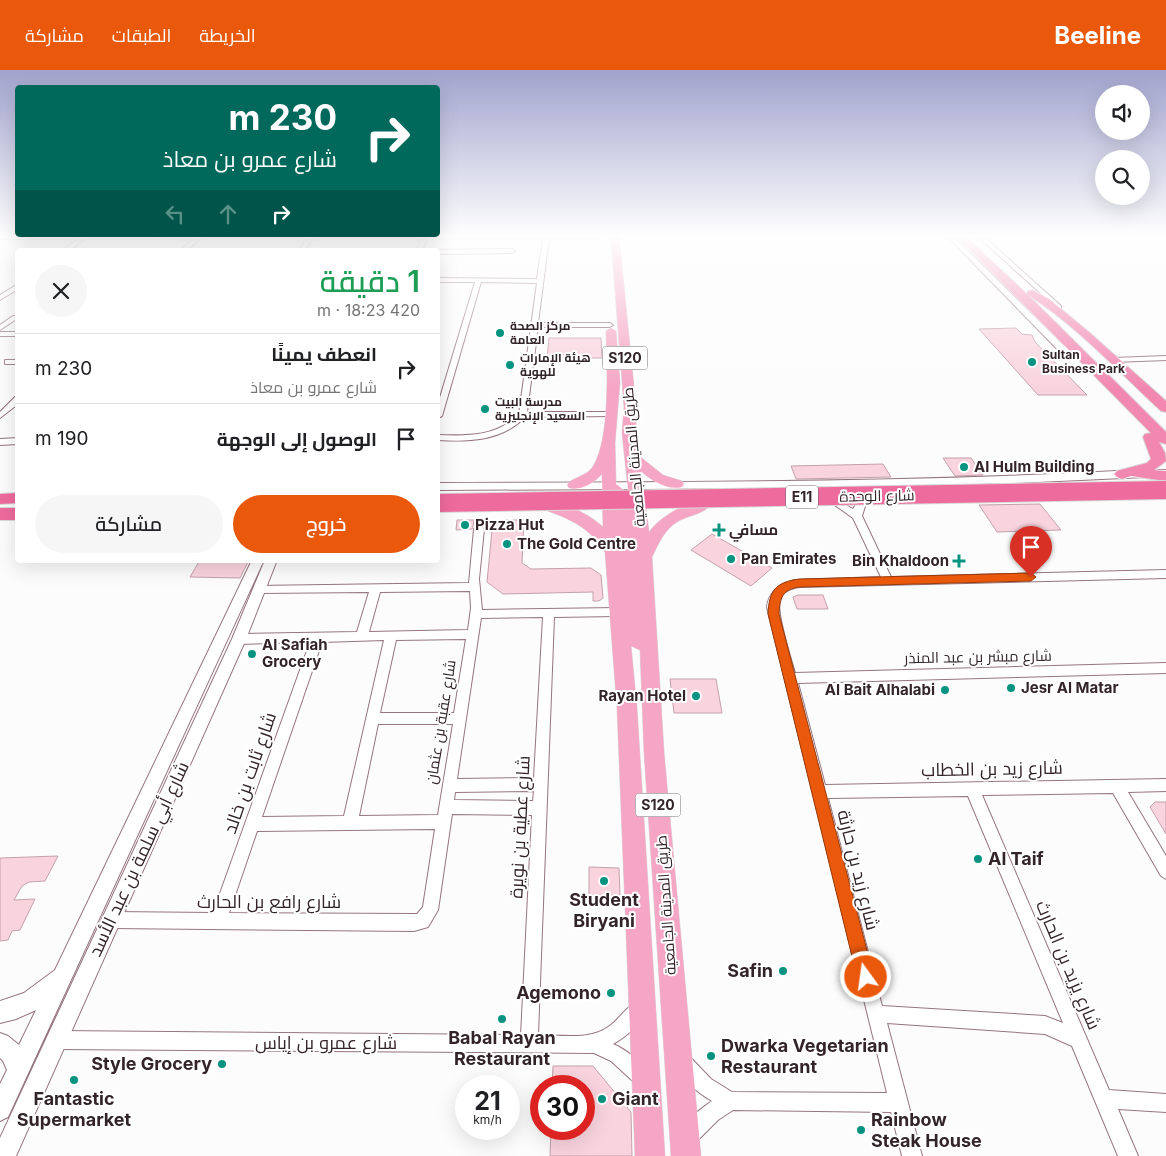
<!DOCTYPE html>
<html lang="ar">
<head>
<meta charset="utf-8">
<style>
	:root { --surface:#fff; --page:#f6f6f6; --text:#202124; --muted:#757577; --line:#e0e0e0; --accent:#ea580c }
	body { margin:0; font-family:Inter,Cairo,sans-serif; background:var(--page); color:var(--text); direction:rtl; height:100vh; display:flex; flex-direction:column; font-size:19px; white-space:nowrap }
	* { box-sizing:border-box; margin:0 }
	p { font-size:16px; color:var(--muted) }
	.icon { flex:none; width:28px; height:28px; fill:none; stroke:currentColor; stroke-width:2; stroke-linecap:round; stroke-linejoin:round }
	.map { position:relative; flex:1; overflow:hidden; direction:ltr }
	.drawer { position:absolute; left:15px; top:178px; width:425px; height:315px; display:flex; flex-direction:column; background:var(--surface); border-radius:5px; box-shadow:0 5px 20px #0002; direction:rtl }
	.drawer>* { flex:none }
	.top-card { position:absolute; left:15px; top:15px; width:425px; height:152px; border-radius:5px; box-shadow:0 5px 20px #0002; direction:rtl; background:#00695c; color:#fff; overflow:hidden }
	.tools { position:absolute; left:1095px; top:15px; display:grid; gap:10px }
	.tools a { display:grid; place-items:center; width:55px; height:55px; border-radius:50%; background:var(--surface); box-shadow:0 5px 20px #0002; font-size:25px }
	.speed { position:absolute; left:455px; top:1005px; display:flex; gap:10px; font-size:25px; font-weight:700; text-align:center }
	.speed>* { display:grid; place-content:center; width:65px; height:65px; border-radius:50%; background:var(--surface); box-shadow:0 5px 20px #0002; line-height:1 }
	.speed small { font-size:12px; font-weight:400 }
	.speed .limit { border:8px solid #d22; background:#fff; color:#111 }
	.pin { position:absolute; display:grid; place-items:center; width:42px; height:42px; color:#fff; margin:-51px -21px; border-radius:50% 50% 50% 0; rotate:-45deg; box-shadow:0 0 5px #0007 }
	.pin .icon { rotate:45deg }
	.me { position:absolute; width:55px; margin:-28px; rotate:346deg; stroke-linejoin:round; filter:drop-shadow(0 0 4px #0008) }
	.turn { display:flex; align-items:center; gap:18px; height:105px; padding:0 20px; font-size:22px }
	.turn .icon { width:65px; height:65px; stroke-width:2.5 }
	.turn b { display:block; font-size:35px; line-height:42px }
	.lanes { display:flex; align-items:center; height:48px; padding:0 20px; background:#0003; justify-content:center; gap:25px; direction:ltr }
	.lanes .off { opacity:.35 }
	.round { display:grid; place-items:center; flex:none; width:52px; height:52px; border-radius:26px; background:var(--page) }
	.headline { display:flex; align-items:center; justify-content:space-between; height:85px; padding:0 20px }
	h1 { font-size:30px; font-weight:600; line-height:38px; color:#1e9e55 }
	.primary-button { display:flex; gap:10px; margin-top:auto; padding:10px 20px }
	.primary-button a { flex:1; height:58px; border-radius:30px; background:var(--accent); color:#fff; font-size:20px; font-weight:600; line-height:58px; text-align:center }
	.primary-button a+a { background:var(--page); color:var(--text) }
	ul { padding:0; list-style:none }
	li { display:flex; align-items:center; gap:15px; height:70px; padding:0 20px; border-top:1px solid var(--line) }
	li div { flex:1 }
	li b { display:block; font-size:19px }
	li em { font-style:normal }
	header { display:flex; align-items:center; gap:30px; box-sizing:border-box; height:70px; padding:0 25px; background:var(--accent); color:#fff }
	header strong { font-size:24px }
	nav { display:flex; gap:28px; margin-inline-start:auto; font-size:18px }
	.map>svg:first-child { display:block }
	.building { fill:#f9d4df; stroke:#c4a1ac }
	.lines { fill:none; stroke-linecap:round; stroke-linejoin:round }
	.minor-casing { stroke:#96757f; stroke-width:2 }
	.tertiary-casing { stroke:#96757f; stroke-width:2 }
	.primary-casing { stroke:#dad8d8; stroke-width:1 }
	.trunk-casing { stroke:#dad8d8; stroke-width:2 }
	.motorway-casing { stroke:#dad8d8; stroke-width:2 }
	.minor { fill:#fff; fill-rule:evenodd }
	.tertiary { fill:#fff; fill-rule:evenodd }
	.primary { fill:#f5a6c4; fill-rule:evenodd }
	.trunk { fill:#f288b0; fill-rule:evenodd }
	.motorway { fill:#ee6b9d; fill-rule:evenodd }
	.motorway-bridge-casing { stroke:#dad8d8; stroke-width:20; stroke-linecap:butt }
	.motorway-bridge { stroke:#ee6b9d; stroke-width:18 }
	.route { fill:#ea580c; stroke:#983908 }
	.poi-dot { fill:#07937f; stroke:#fff; stroke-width:2 }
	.labels { text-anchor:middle; stroke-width:4; stroke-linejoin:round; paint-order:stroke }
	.far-poi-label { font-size:12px; font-weight:bold; fill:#322429; stroke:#fff; text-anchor:start }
	.shield { fill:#fff; stroke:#706669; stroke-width:1 }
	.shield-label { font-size:14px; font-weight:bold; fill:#322429 }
	.street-label { font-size:15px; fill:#322429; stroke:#fff }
	.poi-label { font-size:15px; font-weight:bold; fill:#322429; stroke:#fff; text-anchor:start }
	.near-street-label { font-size:18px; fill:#322429; stroke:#fff }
	.near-poi-label { font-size:18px; font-weight:bold; fill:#322429; stroke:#fff; text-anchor:start }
</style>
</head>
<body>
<header>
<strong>Beeline</strong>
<nav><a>الخريطة</a><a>الطبقات</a><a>مشاركة</a></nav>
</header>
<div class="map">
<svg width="1166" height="1086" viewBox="0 0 1166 1086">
	<rect width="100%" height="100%" fill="#fcfcfc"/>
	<path class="building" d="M1016,258L1022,264L1032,265L1035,272L1087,325H1038L979,259Z
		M549,268H601L602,288H547Z
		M943,388H971L983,405L955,406Z
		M883,394L891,407L796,409L791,396Z
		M1040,434L1061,460L997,462L979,435Z
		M457,450H474L473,457L472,459L456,460Z
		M493,450H524L522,493L531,499L591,498L601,505L603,528L599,531H593V522L503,524L487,512Z
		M712,464L772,498L751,516L691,480Z
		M200,490H249L240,508L190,507Z
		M798,525H823L828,539H797L793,527Z
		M670,609H716L722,643H674Z
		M1155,732H1166V764L1150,737Z
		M58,786L45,811L29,812L22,816L14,830L35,829L20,860L12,861L8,870L0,871V788Z
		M589,797L619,798L620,825H589Z
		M553,996H593L631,1042L632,1086H550L551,1059H584V1016H552Z"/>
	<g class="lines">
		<g class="minor-casing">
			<path id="minor" d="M0,166H601L598,168H549L538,253H610L613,255L610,257H538L527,342H611L615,344L611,346L525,347C502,371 469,372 438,370V365C468,366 497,367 519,344L537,213L481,212L442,346L438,348V334L475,212H438V208L537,209L543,168H427L422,180H416L422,168H313L305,180H299L307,168H201L187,180H181L194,168L85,169L70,180H63L78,169H0Z
				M947,166H953L1062,274L1075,282V286H1069L1056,278Z
				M977,166H983L1061,236V238H1057Z
				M438,180L512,179L515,181L512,183L438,184Z
				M18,214V219L0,230V225Z
				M13,246H17L18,248L0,260V255Z
				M0,262H18V266H0Z
				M1166,286V290L1113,292L1109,290L1113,288Z
				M5,290H18V294H5Z
				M15,327H18V334L0,348V342Z
				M18,368V374L0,375V369Z
				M837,430L853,439L858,431H864L866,433L862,446L891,507L1166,500V508L800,517C792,518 783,521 780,529C775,540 791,589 795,603L1166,593V603L798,613L825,715L1166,709V721L1128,722L1166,786V809L1161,806L1113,723L982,725L1109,1020L1166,1024V1042L1118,1039L1138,1086H1118L1072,976L1045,964L887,953L922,1086H902L891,1042L733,1040L718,1050L695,1073L688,1076L681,1073L678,1066C684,1052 700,1039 712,1031C697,1022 682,1010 675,993L678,987L684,984L690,987L711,1009L732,1022L887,1023L767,537C769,521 779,515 794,510L881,507L853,448L832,433ZM968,726L1063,953L1045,946L882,936L828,728Z
				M479,456L484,459L479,509L482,540L618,538L624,542L618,546L554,547L538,965C562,965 592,971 611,955C621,947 627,936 638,931L644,934L647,940C641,954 626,967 613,974C627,980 645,994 651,1008L648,1014L642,1017L636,1014L611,991L594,983L57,979L51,976L48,970L51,964L57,961L521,965L532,745L452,744L438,840L428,857L414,861L111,858L105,856L103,850L105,844L111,842L213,843L310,572L239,574L235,572L233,569L235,566L239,564L357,562L369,522L259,523L254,519L255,516L469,513L474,459ZM470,521L471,538L468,560L369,562L380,522ZM543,547L534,708L457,709L481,548ZM466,569L454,643H380L396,570ZM384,570L344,746L262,747L322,572ZM378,654H453L438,745L359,746ZM534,721L533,731L454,730L455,722ZM435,759L423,837L417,844L229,843L257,761Z"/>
		</g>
		<g class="tertiary-casing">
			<path id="tertiary" d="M1136,400H1166V406L1015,413L816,418L438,420V413C671,412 904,413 1136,400Z
				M252,490H264L8,1047L0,1051V1014L7,1000L3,991L0,988V963L8,966L19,975L36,940L16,949L0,953V931L24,923L55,900Z
				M265,490H277L246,569L16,1086H0V1068L232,569Z"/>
		</g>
		<g class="primary-casing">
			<path id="primary" d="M611,166H619L636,337V363L638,385L663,405L682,411L684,414L682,417C667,421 651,410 641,401L649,462C659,448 689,428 707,433L709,436C704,444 686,446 677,452C664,460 659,473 652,487L664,682L701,1086H671L644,682L640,580L631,576L637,638L665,1086H635L617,638L605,482C590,458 571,449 545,440L543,437L545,434C561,429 592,446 603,457L602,404C594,413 581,421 569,418L567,415C572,407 585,407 592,398C611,371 607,294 606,261L611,258L616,261L620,312L615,373L616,414L625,421L629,428L622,363L624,337Z"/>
		</g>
		<g class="trunk-casing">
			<path id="trunk" d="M956,166H965L1028,225L1027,223L1028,221L1032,220L1049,229L1090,263L1166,331V342L1161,341C1119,302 1077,256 1028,225L1166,362V374L1159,372L1165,383L1166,391L1154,400L1166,401V411L1131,406L1122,409L1117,407L1114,404L1117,401L1147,393L1151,389L1143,367L1145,364L1151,363Z"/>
		</g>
		<g class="motorway-casing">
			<path id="motorway" d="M18,423V433L0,434V424Z
				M0,438H18V450H0Z"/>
		</g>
		<use href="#minor" class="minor"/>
		<use href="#tertiary" class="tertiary"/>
		<use href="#primary" class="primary"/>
		<use href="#trunk" class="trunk"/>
		<use href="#motorway" class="motorway"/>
		<g class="motorway-bridge-casing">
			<path id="motorway-bridge" d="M438,433L1166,420"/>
		</g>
		<use href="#motorway-bridge" class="motorway-bridge"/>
	</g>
	<linearGradient id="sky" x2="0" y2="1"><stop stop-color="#a1a3cd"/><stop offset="0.52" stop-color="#fefefe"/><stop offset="1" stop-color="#fefefe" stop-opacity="0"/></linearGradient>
	<rect width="1166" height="318" fill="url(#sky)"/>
	<path class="route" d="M1031,503L1036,507L1031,511L800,517C782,519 780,528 779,544L874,907L872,913L866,915L860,913L857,907L768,544C769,520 776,512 800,509Z"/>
	<g class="poi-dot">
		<circle cx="500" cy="263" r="5"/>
		<circle cx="1032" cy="292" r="5"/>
		<circle cx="510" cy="295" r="5"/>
		<circle cx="485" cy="339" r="5"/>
		<circle cx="964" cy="397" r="5"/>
		<circle cx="465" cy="455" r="5"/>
		<path d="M716.5 452.5h5v5h5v5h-5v5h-5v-5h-5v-5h5z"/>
		<circle cx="507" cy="474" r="5"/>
		<circle cx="731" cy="489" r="5"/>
		<path d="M956.5 483.5h5v5h5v5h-5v5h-5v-5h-5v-5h5z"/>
		<circle cx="252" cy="584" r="5"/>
		<circle cx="1011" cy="618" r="5"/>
		<circle cx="945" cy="620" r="5"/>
		<circle cx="696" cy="626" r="5"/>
		<circle cx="978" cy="789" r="5"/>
		<circle cx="604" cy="811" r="5"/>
		<circle cx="783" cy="901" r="5"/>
		<circle cx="611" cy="923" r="5"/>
		<circle cx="502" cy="949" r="5"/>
		<circle cx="711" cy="986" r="5"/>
		<circle cx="222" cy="994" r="5"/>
		<circle cx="74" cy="1010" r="5"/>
		<circle cx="602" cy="1029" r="5"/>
		<circle cx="861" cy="1060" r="5"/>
	</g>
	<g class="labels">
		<g class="far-poi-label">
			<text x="510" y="260">مركز الصحة<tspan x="510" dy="14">العامة</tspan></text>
			<text x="1042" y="289">Sultan<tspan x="1042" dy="14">Business Park</tspan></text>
			<text x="520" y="292">هيئة الإمارات<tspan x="520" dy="14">للهوية</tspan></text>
			<text x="495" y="336">مدرسة البيت<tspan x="495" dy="14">السعيد الإنجليزية</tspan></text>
		</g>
		<g class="shield">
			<rect x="602.5" y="276.5" width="45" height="23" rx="4"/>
			<rect x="786" y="415.5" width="32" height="23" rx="4"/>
			<rect x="635.5" y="723.5" width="45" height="23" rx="4"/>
		</g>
		<g class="shield-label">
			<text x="625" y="293">S120</text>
			<text x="802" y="432">E11</text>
			<text x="658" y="740">S120</text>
		</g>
		<g class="street-label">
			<text transform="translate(634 387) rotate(-95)" y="5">طريق المدينة الجامعية</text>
			<text transform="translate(877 426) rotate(-1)" y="5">شارع الوحدة</text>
			<text transform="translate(978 587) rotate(-1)" y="5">شارع مبشر بن عبد المنذر</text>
			<text transform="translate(441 652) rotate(-81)" y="5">شارع عقبة بن عثمان</text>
			<text transform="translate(666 835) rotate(-94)" y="5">طريق المدينة الجامعية</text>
		</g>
		<g class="poi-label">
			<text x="974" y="402">Al Hulm Building</text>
			<text x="475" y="460">Pizza Hut</text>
			<text x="729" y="465">مسافي</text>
			<text x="517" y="479">The Gold Centre</text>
			<text x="741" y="494">Pan Emirates</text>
			<text x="949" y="496" text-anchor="end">Bin Khaldoon</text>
			<text x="262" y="580">Al Safiah<tspan x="262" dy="17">Grocery</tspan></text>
			<text x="1021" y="623">Jesr Al Matar</text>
			<text x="935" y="625" text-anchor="end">Al Bait Alhalabi</text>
			<text x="686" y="631" text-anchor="end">Rayan Hotel</text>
		</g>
		<g class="near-street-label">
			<text transform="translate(992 699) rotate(-1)" y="6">شارع زيد بن الخطاب</text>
			<text transform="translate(250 703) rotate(-71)" y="6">شارع ثابت بن خالد</text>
			<text transform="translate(520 757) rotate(-87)" y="6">شارع عطية بن نويرة</text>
			<text transform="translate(139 789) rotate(-65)" y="6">شارع أبي سلمة بن عبد الأسد</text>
			<text transform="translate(858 800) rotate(76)" y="6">شارع زيد بن حارثة</text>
			<text x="269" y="838">شارع رافع بن الحارث</text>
			<text transform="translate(1068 895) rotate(67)" y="6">شارع يزيد بن الحارث</text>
			<text x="326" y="979">شارع عمرو بن إياس</text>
		</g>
		<g class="near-poi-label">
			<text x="988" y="795">Al Taif</text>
			<text x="604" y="836" text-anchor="middle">Student<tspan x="604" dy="21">Biryani</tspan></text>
			<text x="773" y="907" text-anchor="end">Safin</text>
			<text x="601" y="929" text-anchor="end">Agemono</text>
			<text x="502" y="974" text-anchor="middle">Babal Rayan<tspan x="502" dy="21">Restaurant</tspan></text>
			<text x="721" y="982">Dwarka Vegetarian<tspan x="721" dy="21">Restaurant</tspan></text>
			<text x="212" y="1000" text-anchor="end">Style Grocery</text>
			<text x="74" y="1035" text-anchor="middle">Fantastic<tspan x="74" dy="21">Supermarket</tspan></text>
			<text x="612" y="1035">Giant</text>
			<text x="871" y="1056">Rainbow<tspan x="871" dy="21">Steak House</tspan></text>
		</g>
	</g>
</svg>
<div class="tools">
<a><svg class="icon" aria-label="sound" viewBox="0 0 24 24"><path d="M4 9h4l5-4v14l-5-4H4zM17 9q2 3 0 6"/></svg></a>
<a><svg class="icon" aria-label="search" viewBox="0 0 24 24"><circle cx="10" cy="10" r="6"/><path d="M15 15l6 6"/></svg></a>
</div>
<div class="speed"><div>21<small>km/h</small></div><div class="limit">30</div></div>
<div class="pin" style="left:1031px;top:507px;background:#d93025"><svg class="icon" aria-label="arrive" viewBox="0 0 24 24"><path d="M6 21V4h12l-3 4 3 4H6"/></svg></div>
<svg class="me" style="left:866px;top:907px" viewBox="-20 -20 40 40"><circle r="17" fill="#ea580c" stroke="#fff" stroke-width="3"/><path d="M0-11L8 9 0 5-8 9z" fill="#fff"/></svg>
<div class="top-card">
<div class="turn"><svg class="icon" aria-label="right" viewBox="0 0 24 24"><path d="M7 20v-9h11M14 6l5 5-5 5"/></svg><div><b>230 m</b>شارع عمرو بن معاذ</div></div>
<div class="lanes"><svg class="icon off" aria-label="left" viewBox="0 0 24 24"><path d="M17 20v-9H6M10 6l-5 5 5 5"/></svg><svg class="icon off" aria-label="ahead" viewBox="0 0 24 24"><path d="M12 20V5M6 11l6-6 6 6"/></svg><svg class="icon" aria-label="right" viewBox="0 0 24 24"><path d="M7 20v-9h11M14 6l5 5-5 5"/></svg></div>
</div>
<section class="drawer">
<div class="headline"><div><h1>1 دقيقة</h1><p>420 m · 18:23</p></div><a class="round"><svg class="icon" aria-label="close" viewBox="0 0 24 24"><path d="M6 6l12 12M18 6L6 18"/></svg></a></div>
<ul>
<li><svg class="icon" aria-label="right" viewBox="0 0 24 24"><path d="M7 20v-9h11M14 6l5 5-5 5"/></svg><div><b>انعطف يمينًا</b><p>شارع عمرو بن معاذ</p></div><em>230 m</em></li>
<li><svg class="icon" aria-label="arrive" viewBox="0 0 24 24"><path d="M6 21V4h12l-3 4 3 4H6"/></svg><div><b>الوصول إلى الوجهة</b></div><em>190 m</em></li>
</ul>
<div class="primary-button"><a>خروج</a><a>مشاركة</a></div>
</section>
</div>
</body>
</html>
